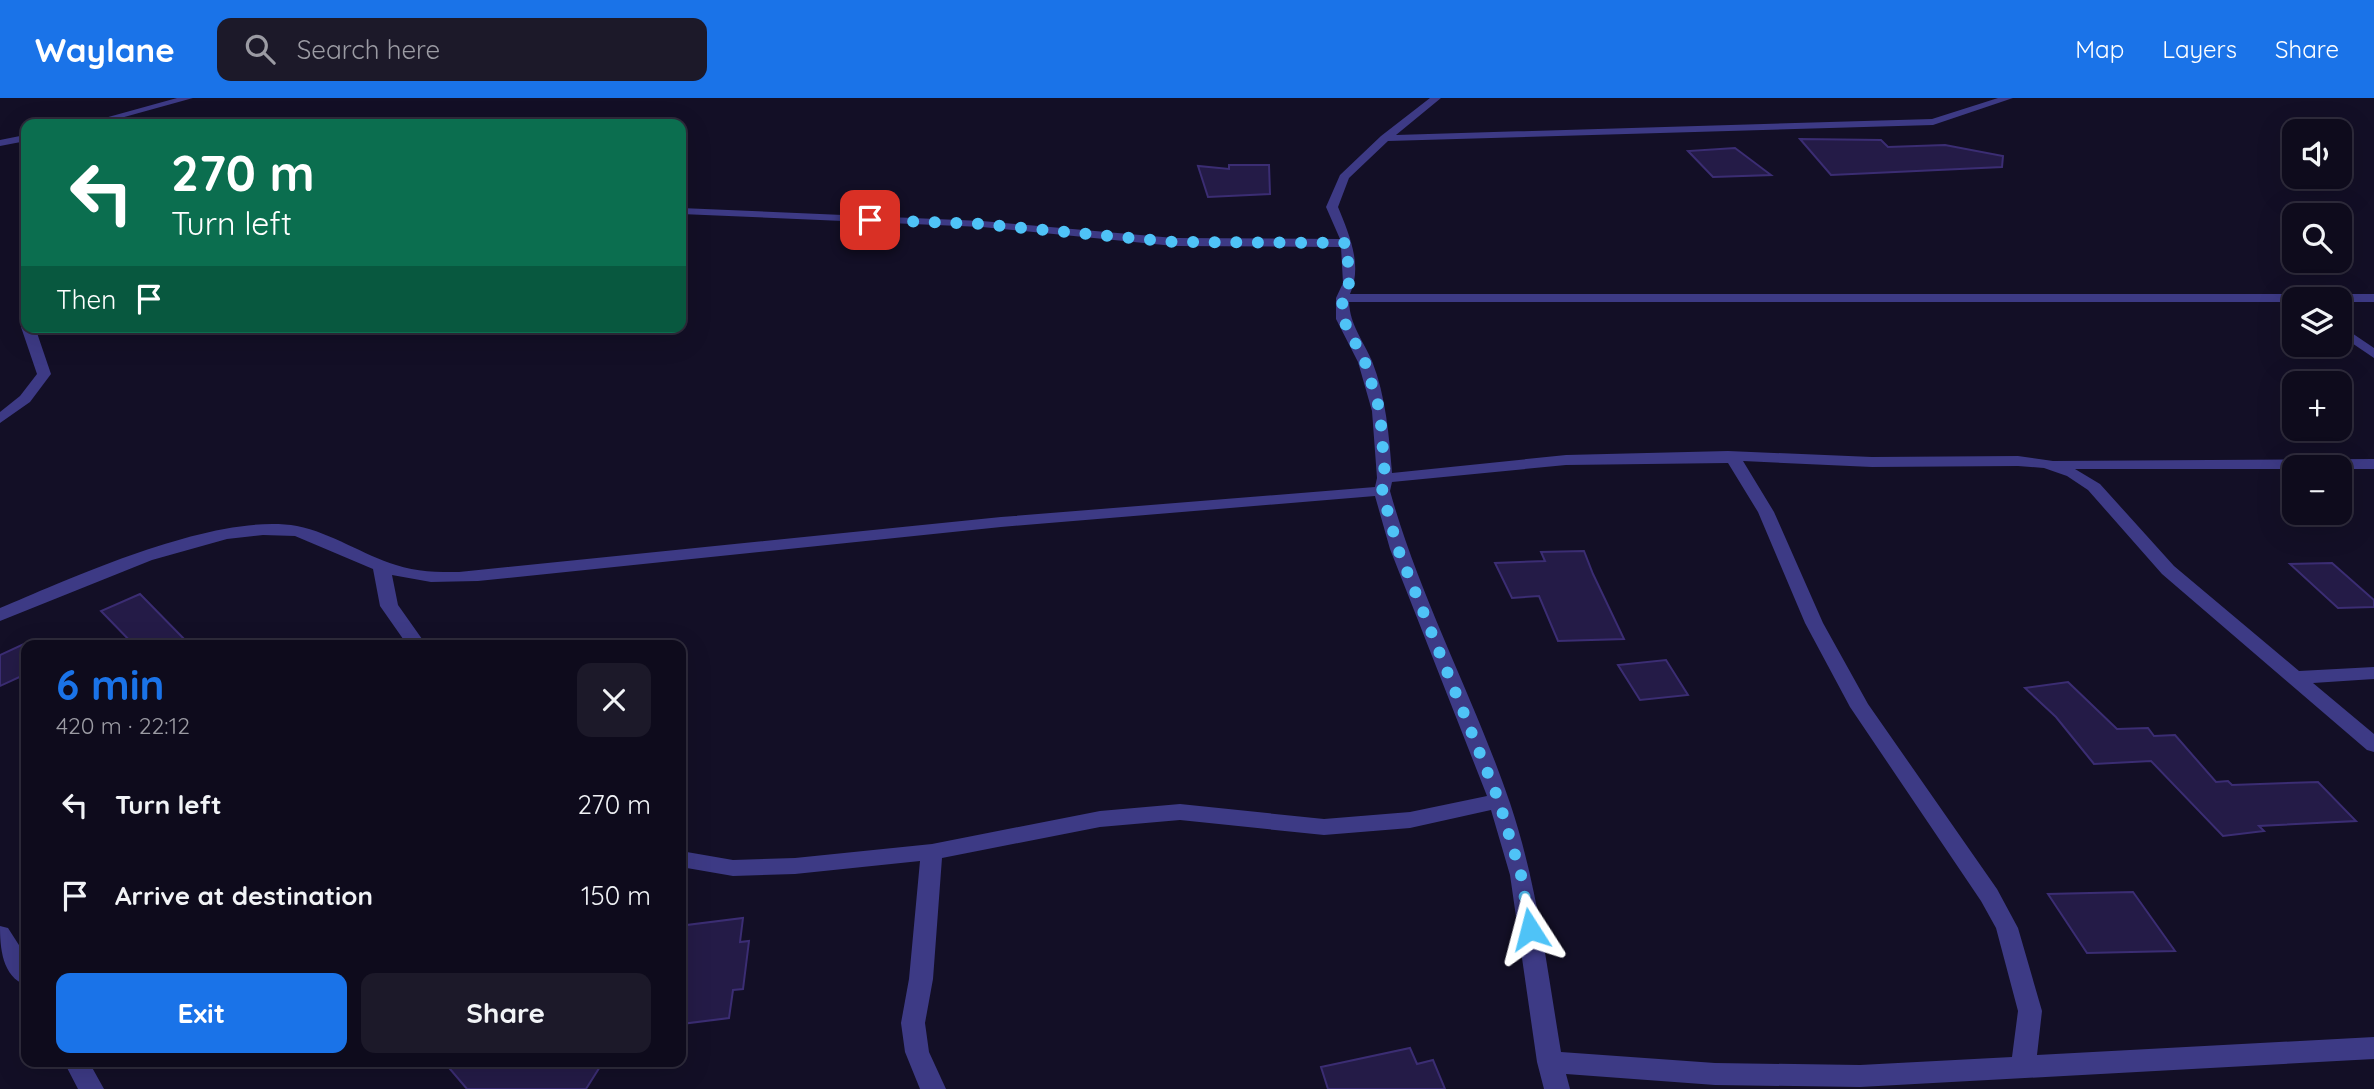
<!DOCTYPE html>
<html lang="en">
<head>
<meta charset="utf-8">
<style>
	:root { --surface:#0e0b1c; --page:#1c1929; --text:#f1f3f6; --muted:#9b9ba3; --line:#2e2b3b; --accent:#1a73e8 }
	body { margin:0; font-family:Quicksand,sans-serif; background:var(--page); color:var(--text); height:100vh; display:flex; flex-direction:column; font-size:26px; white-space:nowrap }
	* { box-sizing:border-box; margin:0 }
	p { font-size:23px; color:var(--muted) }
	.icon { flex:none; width:38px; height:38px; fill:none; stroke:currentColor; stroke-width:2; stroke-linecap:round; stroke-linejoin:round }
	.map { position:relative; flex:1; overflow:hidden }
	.panel { position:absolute; left:21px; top:542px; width:665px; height:427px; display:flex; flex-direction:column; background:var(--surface); border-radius:14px; box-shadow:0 7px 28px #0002,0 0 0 2px var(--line) }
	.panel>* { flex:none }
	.top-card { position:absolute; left:21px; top:21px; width:665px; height:214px; border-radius:14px; box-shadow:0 7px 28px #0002,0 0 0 2px var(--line); background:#0b6e4f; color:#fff; overflow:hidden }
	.buttons { position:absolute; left:2282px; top:21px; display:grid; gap:14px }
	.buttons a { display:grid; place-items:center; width:70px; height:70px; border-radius:14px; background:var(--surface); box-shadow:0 7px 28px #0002,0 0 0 2px var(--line); font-size:35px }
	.pin { position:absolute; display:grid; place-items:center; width:60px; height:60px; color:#fff; margin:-30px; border-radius:14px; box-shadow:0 4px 10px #0006 }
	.me { position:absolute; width:77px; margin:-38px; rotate:351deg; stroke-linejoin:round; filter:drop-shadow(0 0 5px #0008) }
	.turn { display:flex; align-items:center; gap:24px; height:147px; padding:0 35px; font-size:32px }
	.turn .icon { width:91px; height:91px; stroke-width:2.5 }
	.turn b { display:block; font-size:49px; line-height:60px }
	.then { display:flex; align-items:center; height:66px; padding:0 35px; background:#0003; gap:14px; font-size:26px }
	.round { display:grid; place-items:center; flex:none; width:74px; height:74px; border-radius:14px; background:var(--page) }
	.headline { display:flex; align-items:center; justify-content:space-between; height:119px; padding:0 35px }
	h1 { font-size:42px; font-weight:800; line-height:52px; color:var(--accent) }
	.button { display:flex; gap:14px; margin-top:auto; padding:14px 35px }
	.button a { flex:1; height:80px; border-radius:14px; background:var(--accent); color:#fff; font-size:28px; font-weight:800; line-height:80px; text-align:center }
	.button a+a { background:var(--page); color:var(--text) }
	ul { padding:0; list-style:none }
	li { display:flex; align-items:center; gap:21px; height:91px; padding:0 35px }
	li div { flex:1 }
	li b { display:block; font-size:26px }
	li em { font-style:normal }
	header { display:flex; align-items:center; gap:42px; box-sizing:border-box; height:98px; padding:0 35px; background:var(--accent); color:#fff }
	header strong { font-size:33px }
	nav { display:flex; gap:38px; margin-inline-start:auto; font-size:24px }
	.search { width:490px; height:63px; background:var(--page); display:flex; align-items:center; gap:18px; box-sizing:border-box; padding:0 24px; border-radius:14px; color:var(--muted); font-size:26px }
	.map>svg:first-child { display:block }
	.building { fill:#241b47; stroke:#3b2d73; stroke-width:2 }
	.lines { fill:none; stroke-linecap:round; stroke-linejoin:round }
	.street { fill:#3d3a85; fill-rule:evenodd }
	.route { stroke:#4fc3f7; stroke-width:12; stroke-dasharray:0 21.6 }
</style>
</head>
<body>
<header>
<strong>Waylane</strong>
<div class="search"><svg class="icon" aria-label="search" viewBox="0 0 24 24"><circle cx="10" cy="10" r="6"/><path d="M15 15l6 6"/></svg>Search here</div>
<nav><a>Map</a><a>Layers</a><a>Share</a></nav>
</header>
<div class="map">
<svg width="2374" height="991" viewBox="0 0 2374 991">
	<rect width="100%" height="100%" fill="#130f26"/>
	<path class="building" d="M1800,41L1881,42L1888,49L1945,47L2003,58L2002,69L1831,77Z
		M1735,50L1771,77L1713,79L1688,53Z
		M1229,67H1269L1270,96L1208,99L1198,68L1229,71Z
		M1584,453L1593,476L1624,541L1558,543L1539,498L1512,500L1495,465L1545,463L1541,454Z
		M2332,465L2374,502V509L2338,510L2290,466Z
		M140,496L191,548H135L101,513Z
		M26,545V576L0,588V557Z
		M1666,562L1688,597L1640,602L1618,567Z
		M2068,584L2117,631L2148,630L2154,638L2175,637L2216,684L2228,683L2232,687L2318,684L2356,723L2259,728L2264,733L2223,738L2151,663L2094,666L2056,619L2025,590Z
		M2133,794L2175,853L2087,855L2048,796Z
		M743,820L740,844L749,843L743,891L733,892L729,920L681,926V863L687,827Z
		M1410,950L1417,966L1433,962L1445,991H1328L1321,969Z
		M444,964H603L586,991H467Z"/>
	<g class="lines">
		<path class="street" d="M177,0H193L99,26H83Z
			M1430,0H1441L1396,37L1932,21L1998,0H2013L1933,27L1388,43L1349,80L1338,109C1349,136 1363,167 1350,196H2374V204H2340V201H2294V204H1349C1350,227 1363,242 1372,263C1386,299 1389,337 1392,375L1566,357L1728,353L1872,359L2018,358L2053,363L2374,361V371H2075L2100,386L2174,468L2299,573L2374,569V581L2313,585L2374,636V654L2367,652L2162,476L2088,392L2067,378L2044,370L2018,368L1872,369L1743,363L1774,414L1823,525L1868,606L1997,791L2018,830L2042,913L2037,957L2374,939V961L1860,989L1715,987L1566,976L1570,991H1544L1537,964L1510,777L1491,712L1410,730L1324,737L1180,722L1100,729L942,760L933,881L925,925L929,954L946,991H920L905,954L901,925L909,881L920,763L795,776L733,778L681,769V753L733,762L795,760L932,746L1100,713L1180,706L1324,721L1410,714L1487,698L1390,451L1375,398L1001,429L478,483L431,484L392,477L398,507L427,548H408L380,508L373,471L295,438L263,437L227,441L152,462L0,523V510C76,478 216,414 297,428C332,435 363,457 396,467C416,474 438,474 459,474L1001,419L1375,389L1377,380L1372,313L1358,264L1336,221V200L1343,185L1341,149L1174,148L982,129L681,116V110L982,123L1174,140L1340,141L1326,109L1340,77L1381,38ZM1728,365L1758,414L1805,525L1850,609L1981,803L1996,830L2018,913L2012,959L1860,967L1715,965L1561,954C1547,870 1537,785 1510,705C1474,599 1420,501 1390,393L1392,384L1566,367Z
			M25,37L26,43L0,48V42Z
			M26,225V229H35L51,276L30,304L0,325V314L20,298L37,276L21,229Z
			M2340,227L2374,250V260L2340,237Z
			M0,828L8,830L26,858V887C2,879 0,849 0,828Z
			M64,964H89L104,991H78Z"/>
	</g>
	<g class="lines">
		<path class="route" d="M870,122L982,126L1174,144L1347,145L1349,185L1342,200L1343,221L1365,264L1380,313L1385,380L1382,393L1398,451L1499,703L1521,777L1530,831"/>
	</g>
</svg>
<div class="buttons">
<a><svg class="icon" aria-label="sound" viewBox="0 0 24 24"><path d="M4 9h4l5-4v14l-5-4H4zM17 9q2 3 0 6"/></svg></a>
<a><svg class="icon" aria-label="search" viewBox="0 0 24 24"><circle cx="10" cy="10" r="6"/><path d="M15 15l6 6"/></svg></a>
<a><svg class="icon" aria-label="layers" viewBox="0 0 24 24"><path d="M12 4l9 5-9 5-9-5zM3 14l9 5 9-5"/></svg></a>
<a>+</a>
<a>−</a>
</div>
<div class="pin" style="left:870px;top:122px;background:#d93025"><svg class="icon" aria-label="arrive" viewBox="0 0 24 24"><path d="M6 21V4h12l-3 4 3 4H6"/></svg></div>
<svg class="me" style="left:1530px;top:831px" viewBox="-20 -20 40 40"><path d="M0-17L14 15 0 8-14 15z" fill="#4fc3f7" stroke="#fff" stroke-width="4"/></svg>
<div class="top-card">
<div class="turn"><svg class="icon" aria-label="left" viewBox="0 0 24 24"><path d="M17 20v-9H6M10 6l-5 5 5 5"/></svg><div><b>270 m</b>Turn left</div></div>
<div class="then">Then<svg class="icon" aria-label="arrive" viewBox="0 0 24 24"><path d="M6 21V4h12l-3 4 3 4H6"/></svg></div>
</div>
<section class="panel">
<div class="headline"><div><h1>6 min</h1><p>420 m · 22:12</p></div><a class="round"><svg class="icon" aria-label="close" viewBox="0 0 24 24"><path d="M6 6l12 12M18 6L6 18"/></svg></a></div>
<ul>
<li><svg class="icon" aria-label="left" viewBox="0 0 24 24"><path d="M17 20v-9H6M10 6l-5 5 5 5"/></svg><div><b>Turn left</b></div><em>270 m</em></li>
<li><svg class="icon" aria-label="arrive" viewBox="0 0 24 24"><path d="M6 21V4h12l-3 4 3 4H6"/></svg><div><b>Arrive at destination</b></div><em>150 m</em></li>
</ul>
<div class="button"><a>Exit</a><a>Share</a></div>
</section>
</div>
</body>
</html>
